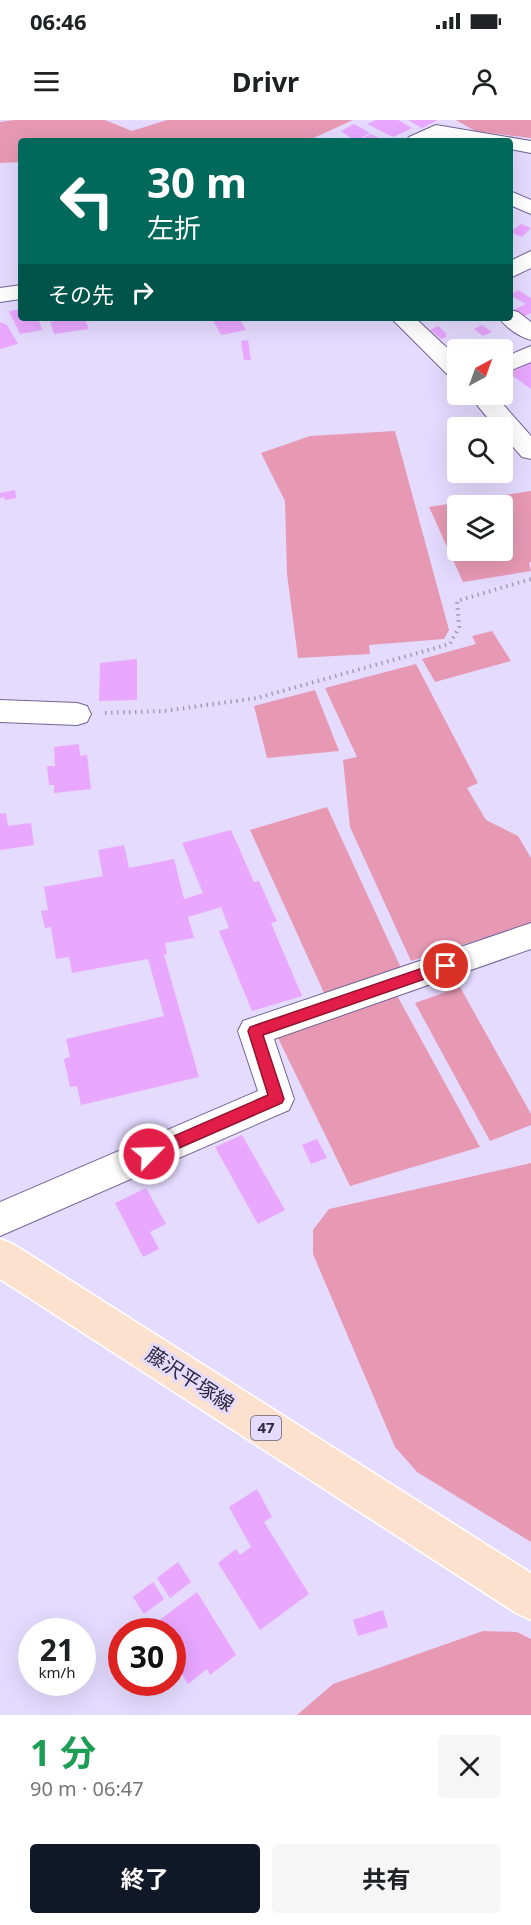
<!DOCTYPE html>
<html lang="ja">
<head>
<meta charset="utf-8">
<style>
	:root { --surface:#fff; --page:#f6f6f6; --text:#202124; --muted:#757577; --accent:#111827 }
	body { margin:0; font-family:"Noto Sans","Noto Sans JP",sans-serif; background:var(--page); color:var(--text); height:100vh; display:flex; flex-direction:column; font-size:22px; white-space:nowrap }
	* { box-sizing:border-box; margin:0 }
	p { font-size:20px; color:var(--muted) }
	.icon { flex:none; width:33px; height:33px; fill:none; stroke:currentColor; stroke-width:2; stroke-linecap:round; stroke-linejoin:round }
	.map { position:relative; height:1595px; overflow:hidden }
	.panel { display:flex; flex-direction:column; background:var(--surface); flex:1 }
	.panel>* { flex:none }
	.top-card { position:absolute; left:18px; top:18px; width:495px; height:183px; border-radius:6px; box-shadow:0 6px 24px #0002; background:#00695c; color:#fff; overflow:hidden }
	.needle { width:39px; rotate:41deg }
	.tools { position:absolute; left:447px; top:219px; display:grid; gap:12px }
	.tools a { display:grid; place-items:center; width:66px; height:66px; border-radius:6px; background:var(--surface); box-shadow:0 6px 24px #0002; font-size:30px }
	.speed { position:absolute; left:18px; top:1498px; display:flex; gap:12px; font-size:30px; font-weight:700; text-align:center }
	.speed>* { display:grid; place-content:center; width:78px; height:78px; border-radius:50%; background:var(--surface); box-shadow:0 6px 24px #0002; line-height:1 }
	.speed small { font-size:15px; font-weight:400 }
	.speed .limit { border:9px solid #d22; background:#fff; color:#111 }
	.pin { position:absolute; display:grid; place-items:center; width:51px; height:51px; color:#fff; margin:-26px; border:3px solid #fff; border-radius:50%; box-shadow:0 2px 6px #0007 }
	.me { position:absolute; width:66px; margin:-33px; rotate:66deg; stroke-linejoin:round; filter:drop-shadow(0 0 4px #0008) }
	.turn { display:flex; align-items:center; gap:21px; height:126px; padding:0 30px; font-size:27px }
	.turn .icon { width:78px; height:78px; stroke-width:2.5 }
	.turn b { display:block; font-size:42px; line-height:51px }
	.then { display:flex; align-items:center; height:57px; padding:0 30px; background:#0003; gap:12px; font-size:22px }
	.round { display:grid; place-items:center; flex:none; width:63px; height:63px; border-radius:6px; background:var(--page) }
	.headline { display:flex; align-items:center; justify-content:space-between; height:102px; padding:0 30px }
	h1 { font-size:36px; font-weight:700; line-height:45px; color:#1e9e55 }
	.button { display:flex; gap:12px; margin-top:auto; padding:12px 30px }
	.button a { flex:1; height:69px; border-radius:6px; background:var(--accent); color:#fff; font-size:24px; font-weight:700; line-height:69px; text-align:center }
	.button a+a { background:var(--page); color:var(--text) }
	.status { display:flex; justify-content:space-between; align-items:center; height:42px; padding:0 30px; background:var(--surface); direction:ltr }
	.status svg { height:16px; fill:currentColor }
	header { display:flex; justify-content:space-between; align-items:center; height:78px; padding:0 30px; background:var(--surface); font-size:27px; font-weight:700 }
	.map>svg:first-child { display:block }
	.green { fill:#e799b4; fill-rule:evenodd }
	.building { fill:#e9a7ff }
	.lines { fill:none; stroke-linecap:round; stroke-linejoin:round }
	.minor-casing { stroke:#736397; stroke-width:2 }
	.major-casing { stroke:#fff; stroke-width:3 }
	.path { stroke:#a39ab9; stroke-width:4; stroke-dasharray:1.5 4.5; stroke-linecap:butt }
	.minor { fill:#fff; fill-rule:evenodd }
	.major { fill:#fbe1ce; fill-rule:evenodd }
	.route { fill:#e11d48; stroke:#92132f; stroke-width:1.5 }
	.labels { text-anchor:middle; stroke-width:6; stroke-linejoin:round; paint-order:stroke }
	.shield { fill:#e5dbff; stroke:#655d77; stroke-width:1.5 }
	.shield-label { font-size:15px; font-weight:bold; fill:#2e273d }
	.near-street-label { font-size:20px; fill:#2e273d; stroke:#e5dbff }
</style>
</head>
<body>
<div class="status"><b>06:46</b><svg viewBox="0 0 49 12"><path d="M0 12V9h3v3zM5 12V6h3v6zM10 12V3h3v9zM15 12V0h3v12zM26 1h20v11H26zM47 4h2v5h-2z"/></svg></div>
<header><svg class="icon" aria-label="menu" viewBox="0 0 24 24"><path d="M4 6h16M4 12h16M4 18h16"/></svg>Drivr<svg class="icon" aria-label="person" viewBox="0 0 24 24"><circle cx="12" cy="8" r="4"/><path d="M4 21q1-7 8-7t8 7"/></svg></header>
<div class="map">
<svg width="531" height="1595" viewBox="0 0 531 1595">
	<rect width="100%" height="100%" fill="#e5dbff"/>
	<path class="green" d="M14,0H105L132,11L167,0H353L307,21H21V42L0,43V2Z
		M456,0H531V18L475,11Z
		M395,311L449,510L444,519L369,525L370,534L298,538L287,454L285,381L261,333L310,316Z
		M531,371V442L529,443L531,451L463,462L429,387ZM458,386H502V430H458Z
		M492,511L511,541L435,562L422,539L476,524L472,516Z
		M416,544L478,663L467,668L486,700L518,716L531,738V803L411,841L350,707L343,640L357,637L325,568Z
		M315,570L339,631L267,638L254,586Z
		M327,687L401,848L325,875L250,710Z
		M460,867L531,994V1005L490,1021L415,883Z
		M394,870L480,1027L350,1066L276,914Z
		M531,1043V1422L417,1352L395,1327L313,1134V1110L329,1089Z
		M483,1511L517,1512L531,1519V1595H297L333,1564Z"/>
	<path class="building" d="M376,0H398L412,8L393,17L367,4Z
		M408,0H438L422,8Z
		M354,4L370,13L355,21L341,11Z
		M371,14L385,21H357Z
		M521,104L531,108L522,117L510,112Z
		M518,170L531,178V193L521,198L511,191L526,184L510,175Z
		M21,189V198H38L42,210L20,214L9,191Z
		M71,198H84L89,209L54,214L50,202Z
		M212,198H239L246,210L221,215Z
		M0,202L7,205L18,224L0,229Z
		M482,205L492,212L483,216L474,209Z
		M438,206L447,214L445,215L447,217L441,219L430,210Z
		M248,220L251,240H244L241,221Z
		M531,242V269L509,253Z
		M15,370L16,378L5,380L4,377L0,378V373Z
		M137,539V580L99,581L100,543Z
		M79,624L80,636L87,635L91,669L54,673V665H49L47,646H55L54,627Z
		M6,693L8,706L31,703L34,725L0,730V694Z
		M231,710L254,762L259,761L277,801L271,803L302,876L252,891L219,811L229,808L221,787L188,797L194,818L165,823L167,834L164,835L199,957L81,985L77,966L70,967L64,939L70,937L66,919L164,896L148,839L72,853L69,837L56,839L51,807L45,808L41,791L48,790L44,767L103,756L98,730L124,725L129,748L174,739L184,779L203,773L182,723Z
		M242,1015L285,1090L258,1104L215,1027Z
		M317,1019L327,1038L311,1044L302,1025Z
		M146,1068L166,1104L150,1112L159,1129L143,1137L115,1083Z
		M257,1369L272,1397L264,1402L309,1474L260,1510L218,1443L236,1429L240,1435L251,1427L229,1387Z
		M178,1442L191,1462L170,1478L157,1458Z
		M153,1462L164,1479L144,1494L133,1477Z
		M197,1472L236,1535L210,1555L207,1549L188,1564L172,1538V1512H157L153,1505Z
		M383,1490L388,1507L358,1516L353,1500Z"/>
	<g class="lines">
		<g class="minor-casing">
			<path id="minor" d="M436,5L531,21V33L510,29V21H460L439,18L432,21H406L409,17Z
				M510,71L531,80V94L510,85Z
				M531,131V148L510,158V141Z
				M21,165V179L0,182V168Z
				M510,190L518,192L531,202V220C519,217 507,208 499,198H510Z
				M391,198H415L458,238V259L450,257Z
				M531,226V242L502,254V238Z
				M468,274H494L531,316V339L522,337L502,314V308H496Z
				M0,580L77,583L87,586L91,594L87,602L77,605L0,602Z
				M531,803V829L274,919L294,979L289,990L0,1116V1082L258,971L238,911L243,901Z"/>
		</g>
		<g class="major-casing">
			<path id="major" d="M0,1119L13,1124L531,1453V1500L516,1493L0,1159Z"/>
		</g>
		<path class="path" d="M105,593L164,591L257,578L450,524L459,507L457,481L531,459"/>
		<use href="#minor" class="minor"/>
		<use href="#major" class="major"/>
	</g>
	<path class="route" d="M446,840L451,842L453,846L451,850L263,915L284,979L282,983L154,1039L149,1041L144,1039L141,1034L144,1029L268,975L248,911L250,907Z"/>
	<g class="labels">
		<rect class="shield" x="251" y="1296" width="30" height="24" rx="4.5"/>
		<g class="shield-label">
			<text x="266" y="1313">47</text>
		</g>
		<g class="near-street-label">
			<text transform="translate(190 1259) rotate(33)" y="7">藤沢平塚線</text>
		</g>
	</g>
</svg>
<div class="tools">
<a><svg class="needle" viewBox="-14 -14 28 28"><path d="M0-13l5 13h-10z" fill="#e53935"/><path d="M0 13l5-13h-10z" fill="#757577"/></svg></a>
<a><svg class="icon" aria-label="search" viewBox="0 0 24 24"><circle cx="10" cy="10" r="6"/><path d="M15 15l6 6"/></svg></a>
<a><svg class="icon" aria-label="layers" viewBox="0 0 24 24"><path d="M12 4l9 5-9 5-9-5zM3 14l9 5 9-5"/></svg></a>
</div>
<div class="speed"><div>21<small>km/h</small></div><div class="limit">30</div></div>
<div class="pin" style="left:446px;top:846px;background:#d93025"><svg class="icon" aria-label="arrive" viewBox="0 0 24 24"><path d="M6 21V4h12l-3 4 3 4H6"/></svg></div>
<svg class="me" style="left:149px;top:1034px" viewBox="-20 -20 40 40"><circle r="17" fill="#e11d48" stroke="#fff" stroke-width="3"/><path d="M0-11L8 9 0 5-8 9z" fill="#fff"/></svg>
<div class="top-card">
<div class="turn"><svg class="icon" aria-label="left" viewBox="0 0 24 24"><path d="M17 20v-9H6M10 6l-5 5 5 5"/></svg><div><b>30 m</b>左折</div></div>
<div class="then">その先<svg class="icon" aria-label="right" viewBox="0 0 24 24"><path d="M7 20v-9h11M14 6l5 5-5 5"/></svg></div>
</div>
</div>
<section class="panel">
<div class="headline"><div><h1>1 分</h1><p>90 m · 06:47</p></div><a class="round"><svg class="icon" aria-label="close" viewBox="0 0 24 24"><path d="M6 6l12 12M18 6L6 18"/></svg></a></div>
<div class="button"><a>終了</a><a>共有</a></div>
</section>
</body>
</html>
